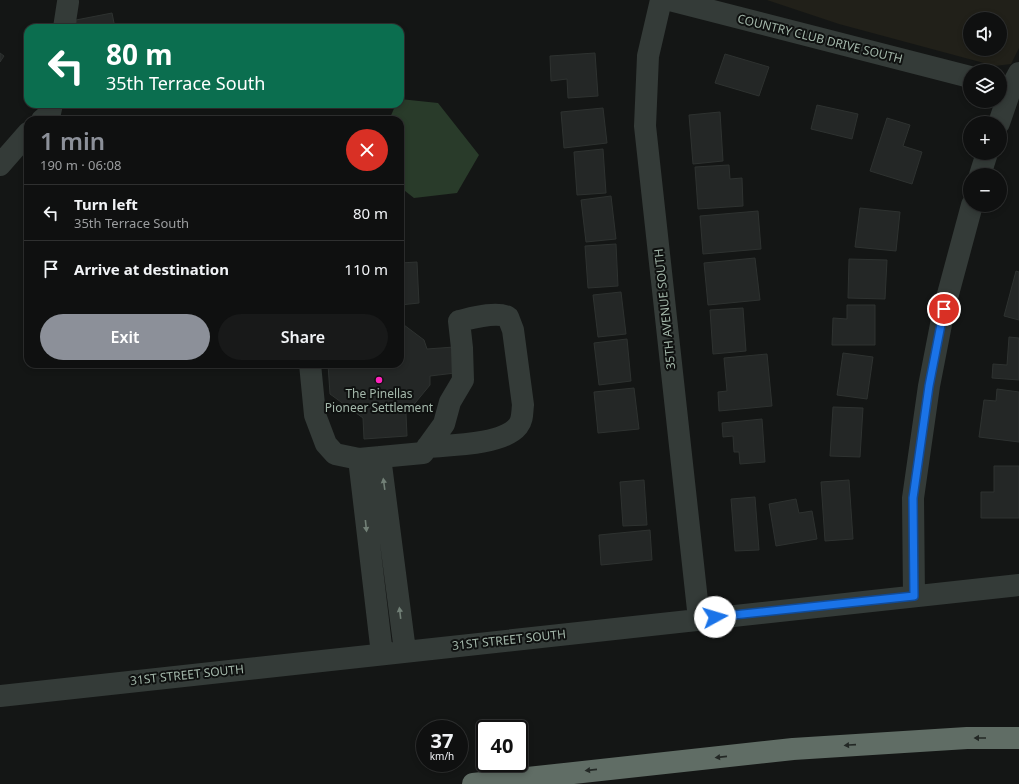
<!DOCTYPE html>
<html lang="en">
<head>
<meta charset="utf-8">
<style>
	:root { --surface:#0f1010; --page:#181919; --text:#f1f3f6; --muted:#9b9d9f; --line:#2f3030; --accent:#8c9099 }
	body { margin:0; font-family:"Noto Sans",sans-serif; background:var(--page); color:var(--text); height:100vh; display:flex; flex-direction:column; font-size:15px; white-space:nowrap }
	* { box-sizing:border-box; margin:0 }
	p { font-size:13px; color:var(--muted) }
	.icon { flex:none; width:22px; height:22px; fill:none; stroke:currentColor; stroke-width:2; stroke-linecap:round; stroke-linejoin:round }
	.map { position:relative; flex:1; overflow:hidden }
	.sheet { position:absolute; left:24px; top:116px; width:380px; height:252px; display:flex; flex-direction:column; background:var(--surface); border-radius:12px; box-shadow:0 2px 6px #0003,0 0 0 1px var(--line) }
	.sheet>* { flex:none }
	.guide { position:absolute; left:24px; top:24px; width:380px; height:84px; border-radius:12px; box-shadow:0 2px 6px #0003,0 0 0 1px var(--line); background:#0b6e4f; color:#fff; overflow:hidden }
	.buttons { position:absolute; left:963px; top:12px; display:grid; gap:8px }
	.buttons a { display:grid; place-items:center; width:44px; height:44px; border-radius:50%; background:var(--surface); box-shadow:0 2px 6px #0003,0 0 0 1px var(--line); font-size:20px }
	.speed { position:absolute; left:416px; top:720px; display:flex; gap:8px; font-size:20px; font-weight:700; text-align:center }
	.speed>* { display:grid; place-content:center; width:52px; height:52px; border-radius:50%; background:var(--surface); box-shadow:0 2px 6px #0003,0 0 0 1px var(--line); line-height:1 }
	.speed small { font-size:10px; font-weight:400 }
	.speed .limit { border:2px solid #111; border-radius:6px; background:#fff; color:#111 }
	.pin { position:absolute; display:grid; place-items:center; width:34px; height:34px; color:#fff; margin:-17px; border:2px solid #fff; border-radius:50%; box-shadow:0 1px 4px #0007 }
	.me { position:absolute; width:44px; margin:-22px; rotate:84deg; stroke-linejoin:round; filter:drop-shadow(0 0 3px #0008) }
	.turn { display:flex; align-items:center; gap:14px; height:84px; padding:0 16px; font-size:18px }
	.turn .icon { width:52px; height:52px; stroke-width:2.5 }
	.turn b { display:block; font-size:28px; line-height:34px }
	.round { display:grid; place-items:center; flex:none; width:42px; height:42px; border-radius:21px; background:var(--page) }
	.summary { display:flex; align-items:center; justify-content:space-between; height:68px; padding:0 16px }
	h1 { font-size:24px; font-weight:600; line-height:30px; color:var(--accent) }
	.cta { display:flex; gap:8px; margin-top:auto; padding:8px 16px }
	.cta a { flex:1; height:46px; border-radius:24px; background:var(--accent); color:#fff; font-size:16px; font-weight:600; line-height:46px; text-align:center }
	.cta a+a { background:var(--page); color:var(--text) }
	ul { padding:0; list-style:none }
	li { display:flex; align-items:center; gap:12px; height:56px; padding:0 16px; border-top:1px solid var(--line) }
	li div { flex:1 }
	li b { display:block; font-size:15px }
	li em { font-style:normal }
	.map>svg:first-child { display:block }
	.green { fill:#212019; fill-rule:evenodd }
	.water { fill:#293b2a }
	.building { fill:#242726; stroke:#2e3230 }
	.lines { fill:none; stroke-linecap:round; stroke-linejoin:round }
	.minor { stroke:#343b38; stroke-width:22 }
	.highway { stroke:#606d65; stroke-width:22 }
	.oneway { fill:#728077 }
	.oneway2 { fill:#232825 }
	.route-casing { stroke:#114b97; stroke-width:10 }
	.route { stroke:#1a73e8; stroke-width:7 }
	.poi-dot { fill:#ff23bc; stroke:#0f1110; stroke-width:1.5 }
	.labels { text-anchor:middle; stroke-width:4; stroke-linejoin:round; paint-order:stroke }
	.street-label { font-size:12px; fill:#a4b8ab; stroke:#0f1110 }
	.poi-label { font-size:12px; fill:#a4b8ab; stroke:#0f1110 }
</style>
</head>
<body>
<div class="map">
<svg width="1019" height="784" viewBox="0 0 1019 784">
	<rect width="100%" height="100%" fill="#141615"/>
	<path class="green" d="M767,0H1019V48L1011,64L995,66L839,24ZM970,19H1000V49H970Z"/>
	<path class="water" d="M400,99L438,103L479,155L457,193L414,198L400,187V120H389L396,104H400Z"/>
	<path class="building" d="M112,13L115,28H78L76,20Z
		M0,53L4,56L0,62Z
		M595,53L598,96L568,98L567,79L551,81L550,56Z
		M725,54L769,67L759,96L715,83Z
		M817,105L858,114L852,139L811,129Z
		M603,108L607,143L564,148L561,112Z
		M720,112L723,161L693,164L689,115Z
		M887,118L910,125L903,146L922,152L912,184L870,171Z
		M603,149L606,193L577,195L574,152Z
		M729,165L730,179L742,178L743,206L698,209L695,167Z
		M611,196L616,239L586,242L581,200Z
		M860,208L900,212L896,251L855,247Z
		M758,211L761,249L703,254L700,216Z
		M616,244L618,286L588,288L585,246Z
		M755,258L760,300L708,305L704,263Z
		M849,259L887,260L885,299L848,298Z
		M417,262L419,303L400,305V263Z
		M1016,271L1019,272V320L1004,316Z
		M621,292L626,334L598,337L593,295Z
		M847,305H875V345H832L833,318L847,319Z
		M743,308L746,351L713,354L710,310Z
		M400,322L424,340L427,349L454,347L455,373L430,376V385L406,414L407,436L364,439L363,418L330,394L328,364H400Z
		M1009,337L1019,338V380L992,378L993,364L1007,365Z
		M627,339L631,381L599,385L594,343Z
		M843,353L873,357L867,399L837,395Z
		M767,354L772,406L719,411L718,392L727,391L724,358Z
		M634,388L639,429L598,433L594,392Z
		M997,389L1019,392V442L979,437L984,400L996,401Z
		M833,407L863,408L860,457L830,456Z
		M762,419L765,462L740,464L739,452H734L733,436L723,437L722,423Z
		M994,466H1019V518H981V492H994Z
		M644,480L647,525L623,526L620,482Z
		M849,480L853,539L825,541L821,482Z
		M755,497L759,550L735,551L731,499Z
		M796,499L799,513L812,511L817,539L776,546L769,504Z
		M650,530L652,560L601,565L599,535Z"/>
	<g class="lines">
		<path class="minor" d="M661,0L648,56L645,126L699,619
			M670,0L970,77
			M64,28L68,2
			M42,120L50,113L52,104
			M999,123L1011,88L1019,73
			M0,165L28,133
			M980,175L987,153
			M310,364L315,415L326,444L335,454L359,459L423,453L444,424L450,402L463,380L462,348L459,321C472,318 496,311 508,317L513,330L523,405C522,412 523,420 518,426C503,445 450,445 427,447
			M380,457L405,651
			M359,459L382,654
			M914,596L913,498L929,386L944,309L972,205
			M0,696L1019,585"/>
		<path class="highway" d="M473,784L793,749L967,738H1019"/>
	</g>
	<defs><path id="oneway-solid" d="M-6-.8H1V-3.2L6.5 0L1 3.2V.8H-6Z"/></defs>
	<g class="oneway">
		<use href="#oneway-solid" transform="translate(384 484) rotate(-98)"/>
		<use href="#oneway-solid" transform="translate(366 526) rotate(84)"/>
		<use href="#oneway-solid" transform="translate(400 613) rotate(-97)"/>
	</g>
	<g class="oneway2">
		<use href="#oneway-solid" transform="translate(980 738) rotate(-180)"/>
		<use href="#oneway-solid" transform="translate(850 745) rotate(176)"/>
		<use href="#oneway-solid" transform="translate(721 757) rotate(174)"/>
		<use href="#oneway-solid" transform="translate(591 770) rotate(174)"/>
	</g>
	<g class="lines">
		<g class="route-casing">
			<path id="route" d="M715,617L914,596L913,498L929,386L944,309"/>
		</g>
		<use href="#route" class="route"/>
	</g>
	<circle class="poi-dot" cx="379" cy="380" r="4"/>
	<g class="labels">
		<g class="street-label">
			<text transform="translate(820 39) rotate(14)" y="4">COUNTRY CLUB DRIVE SOUTH</text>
			<text transform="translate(665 309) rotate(-96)" y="4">35TH AVENUE SOUTH</text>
			<text transform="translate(509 640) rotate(-6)" y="4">31ST STREET SOUTH</text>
			<text transform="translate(187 675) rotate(-6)" y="4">31ST STREET SOUTH</text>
		</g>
		<g class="poi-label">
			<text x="379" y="398">The Pinellas<tspan x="379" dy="14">Pioneer Settlement</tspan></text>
		</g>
	</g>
</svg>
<div class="buttons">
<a><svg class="icon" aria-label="sound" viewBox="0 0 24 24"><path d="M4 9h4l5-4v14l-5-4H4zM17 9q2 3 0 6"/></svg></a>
<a><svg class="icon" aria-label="layers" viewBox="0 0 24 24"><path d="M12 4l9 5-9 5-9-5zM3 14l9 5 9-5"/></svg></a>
<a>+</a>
<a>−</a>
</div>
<div class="speed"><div>37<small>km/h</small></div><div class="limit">40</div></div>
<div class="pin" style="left:944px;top:309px;background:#d93025"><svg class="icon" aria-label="arrive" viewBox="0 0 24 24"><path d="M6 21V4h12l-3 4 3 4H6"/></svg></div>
<svg class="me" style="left:715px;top:617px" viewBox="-20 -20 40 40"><circle r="19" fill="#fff"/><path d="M0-13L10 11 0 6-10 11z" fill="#1a73e8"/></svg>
<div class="guide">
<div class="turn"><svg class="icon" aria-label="left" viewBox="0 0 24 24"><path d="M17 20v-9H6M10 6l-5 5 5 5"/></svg><div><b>80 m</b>35th Terrace South</div></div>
</div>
<section class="sheet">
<div class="summary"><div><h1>1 min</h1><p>190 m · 06:08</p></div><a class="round" style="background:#d93025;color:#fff"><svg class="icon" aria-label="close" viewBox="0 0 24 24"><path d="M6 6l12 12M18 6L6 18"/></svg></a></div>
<ul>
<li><svg class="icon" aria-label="left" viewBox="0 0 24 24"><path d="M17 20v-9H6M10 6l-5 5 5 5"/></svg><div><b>Turn left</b><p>35th Terrace South</p></div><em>80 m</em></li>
<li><svg class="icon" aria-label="arrive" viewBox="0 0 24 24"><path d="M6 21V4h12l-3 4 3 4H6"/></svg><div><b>Arrive at destination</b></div><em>110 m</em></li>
</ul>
<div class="cta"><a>Exit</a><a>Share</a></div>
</section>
</div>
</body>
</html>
